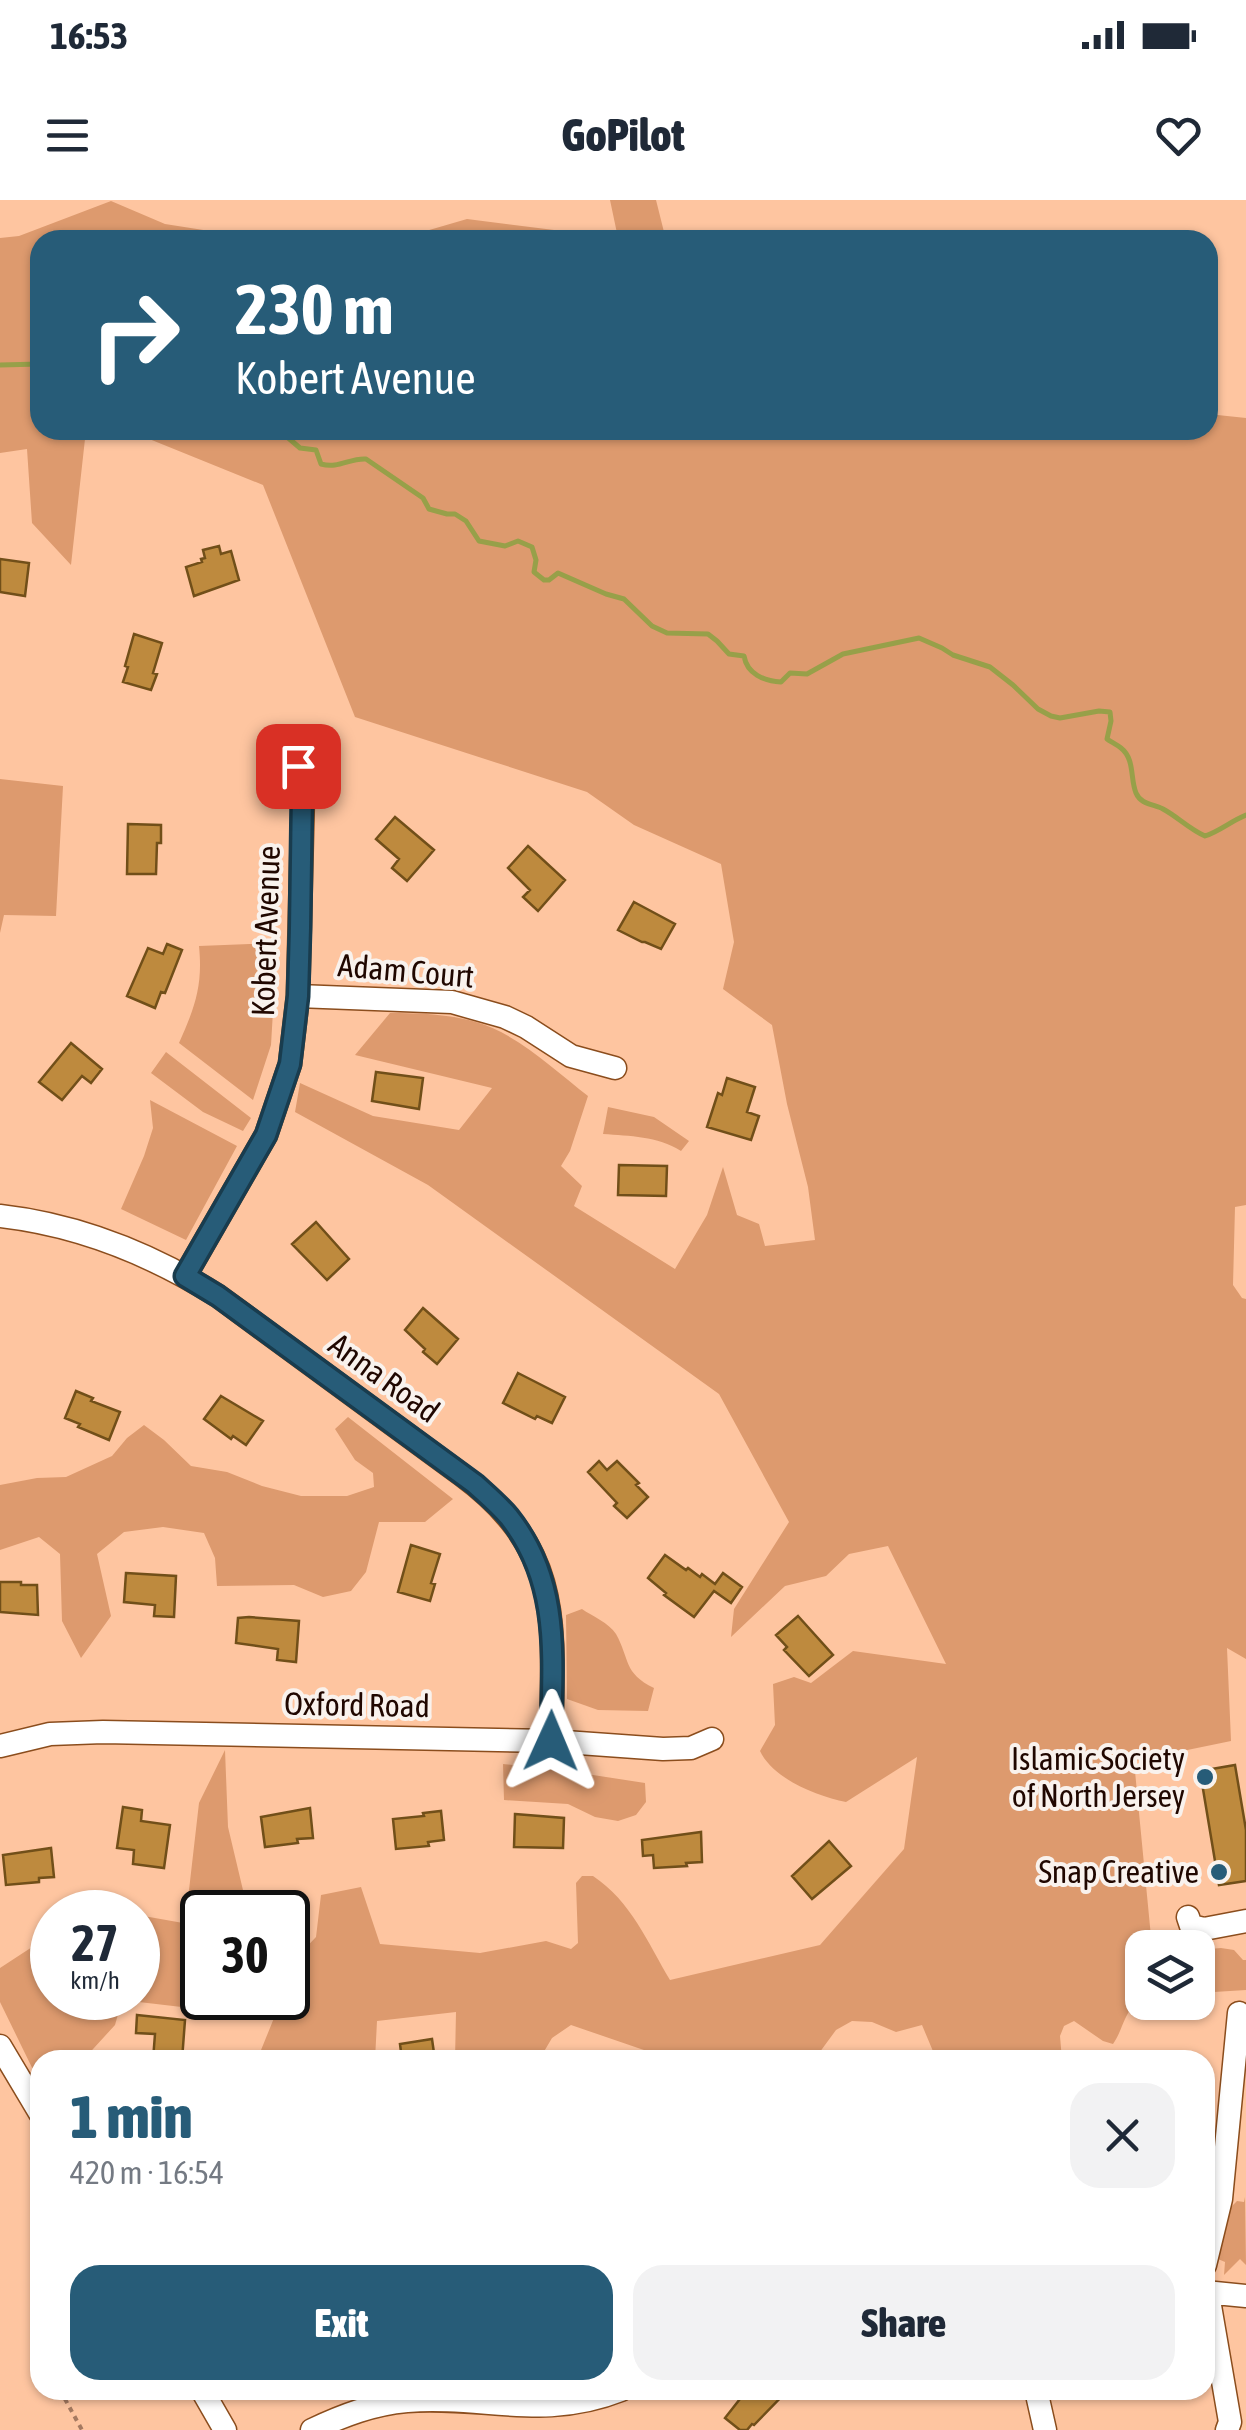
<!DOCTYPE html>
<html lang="en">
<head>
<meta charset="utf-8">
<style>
	:root { --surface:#fff; --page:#f2f2f3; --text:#1f2937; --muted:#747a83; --accent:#275c78 }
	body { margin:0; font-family:"Asap Condensed",sans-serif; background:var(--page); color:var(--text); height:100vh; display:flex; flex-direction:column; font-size:38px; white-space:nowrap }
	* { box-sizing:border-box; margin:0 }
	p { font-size:32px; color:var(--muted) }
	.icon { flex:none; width:55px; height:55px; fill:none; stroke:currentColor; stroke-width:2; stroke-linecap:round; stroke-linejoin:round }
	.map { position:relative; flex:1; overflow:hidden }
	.panel { position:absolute; left:30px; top:1850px; width:1185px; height:350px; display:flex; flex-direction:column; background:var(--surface); border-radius:30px; box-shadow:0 2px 8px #0004 }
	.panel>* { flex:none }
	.guide { position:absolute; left:30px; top:30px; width:1188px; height:210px; border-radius:30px; box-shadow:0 2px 8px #0004; background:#275c78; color:#fff; overflow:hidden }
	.fabs { position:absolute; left:1125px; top:1730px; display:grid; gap:20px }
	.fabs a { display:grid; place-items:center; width:90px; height:90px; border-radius:20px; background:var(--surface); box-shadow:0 2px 8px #0004; font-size:50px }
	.speed { position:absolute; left:30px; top:1690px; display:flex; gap:20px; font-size:50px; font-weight:700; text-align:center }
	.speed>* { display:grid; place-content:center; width:130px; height:130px; border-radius:50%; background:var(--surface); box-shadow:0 2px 8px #0004; line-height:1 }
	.speed small { font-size:25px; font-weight:400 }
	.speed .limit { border:5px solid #111; border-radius:15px; background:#fff; color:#111 }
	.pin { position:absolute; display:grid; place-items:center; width:85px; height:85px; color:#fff; margin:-42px; border-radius:20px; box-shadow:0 5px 15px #0006 }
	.me { position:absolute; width:110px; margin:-55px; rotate:1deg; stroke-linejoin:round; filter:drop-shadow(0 0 8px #0008) }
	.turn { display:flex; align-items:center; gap:35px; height:210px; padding:0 40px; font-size:45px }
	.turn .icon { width:130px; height:130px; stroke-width:2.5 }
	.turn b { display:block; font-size:70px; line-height:85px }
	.round { display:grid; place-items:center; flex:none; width:105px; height:105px; border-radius:30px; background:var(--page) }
	.headline { display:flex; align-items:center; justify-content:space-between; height:170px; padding:0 40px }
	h1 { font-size:60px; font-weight:800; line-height:75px; color:var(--accent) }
	.cta { display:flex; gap:20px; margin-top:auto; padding:20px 40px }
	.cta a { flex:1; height:115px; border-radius:30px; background:var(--accent); color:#fff; font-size:40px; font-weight:800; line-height:115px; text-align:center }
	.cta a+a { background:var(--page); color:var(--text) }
	.status { display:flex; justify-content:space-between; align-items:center; height:70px; padding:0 50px; background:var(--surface); direction:ltr }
	.status svg { height:28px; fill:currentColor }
	header { display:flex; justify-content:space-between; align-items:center; height:130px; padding:0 40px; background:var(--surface); font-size:45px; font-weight:800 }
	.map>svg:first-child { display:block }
	.green { fill:#dd9a6e }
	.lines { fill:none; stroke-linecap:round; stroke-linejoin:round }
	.stream { stroke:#97a049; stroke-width:5 }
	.building { fill:#be8a3e; stroke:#714f19; stroke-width:2.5 }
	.minor-casing { stroke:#8b4d1d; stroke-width:25 }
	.path { stroke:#a57960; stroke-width:4; stroke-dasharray:5 5; stroke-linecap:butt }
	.minor { stroke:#fff; stroke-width:22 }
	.route-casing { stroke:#193c4e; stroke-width:25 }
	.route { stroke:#275c78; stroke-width:18 }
	.poi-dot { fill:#275c78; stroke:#f9f2ed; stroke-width:4 }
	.labels { text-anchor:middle; stroke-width:8; stroke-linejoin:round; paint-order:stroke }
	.street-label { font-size:32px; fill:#200700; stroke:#f9f2ed }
	.poi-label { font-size:32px; fill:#200700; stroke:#f9f2ed; text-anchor:end }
</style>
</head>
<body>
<div class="status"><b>16:53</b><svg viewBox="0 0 49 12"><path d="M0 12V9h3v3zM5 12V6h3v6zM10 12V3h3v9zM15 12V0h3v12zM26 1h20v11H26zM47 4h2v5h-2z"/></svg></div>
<header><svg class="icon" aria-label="menu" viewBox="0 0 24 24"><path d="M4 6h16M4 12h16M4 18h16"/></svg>GoPilot<svg class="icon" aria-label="heart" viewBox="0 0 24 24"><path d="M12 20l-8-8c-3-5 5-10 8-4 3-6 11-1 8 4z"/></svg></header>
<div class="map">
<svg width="1246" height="2230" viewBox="0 0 1246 2230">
	<rect width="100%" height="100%" fill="#fec5a0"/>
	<path class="green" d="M610,0H656L666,40H395L467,19L618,38Z
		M111,1L165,24L268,40H40V230H86L71,365L32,323L27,249L0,253V38L19,36Z
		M1208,214L1246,218V1005L1235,1007L1233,1085L1242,1098L1246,1099V1459L1227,1448L1231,1541L1134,1561L1152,1747L1142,1748V1802L1158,1803L1133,1806C1123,1818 1122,1831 1113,1844L1103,1841L1074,1821L1064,1826L1060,1836L1062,1860H933L935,1856L922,1825L896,1832L872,1822L852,1821L836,1830L814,1860H795L770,1855L753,1860H673L571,1825L552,1838L539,1860H455L456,1812L377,1821L375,1860H257L274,1818L122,1800L115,1825L83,1860H40V1884L0,1802V1768L52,1734V1798H138V1715L183,1723L189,1690L199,1603L225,1550L228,1627L247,1707L244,1712H202V1798H288V1757L296,1758L316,1737L321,1695L361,1687L380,1744L480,1753L546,1741L571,1749L578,1743L576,1683L582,1676H593C631,1701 648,1743 670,1780L820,1745L904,1649L917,1557L846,1602C817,1596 773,1579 760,1551L775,1525L773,1484L794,1477L811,1483L853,1451L946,1464L888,1346L849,1354L826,1376L785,1386L731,1437L734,1409L789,1322L719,1194L428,985L295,912L300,883L373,916L459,930L492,888L355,855L390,813C419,813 448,814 476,822C516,833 556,871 588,896L570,951L561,966L582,986L574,1006L675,1069L707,1015L723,967L737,1015L759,1024L765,1046L815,1040L808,987L787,904L772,825L723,789L734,742L721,664L634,625L587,592L355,517L263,285L127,230H1208Z
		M0,579L63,586L56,716L4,715L0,733Z
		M277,743L271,845L253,900L179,843C195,807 203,786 199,746Z
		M166,852L251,918L243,931L203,912L151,873Z
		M150,900L237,946L186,1040L121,1009L144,956L153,928Z
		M608,907L654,917L689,941L681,951C657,936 630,936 603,934Z
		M348,1217L453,1299L425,1322H379L366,1372L351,1391L323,1397L294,1385L217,1386L215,1358L204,1333L163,1327L124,1332L97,1354L111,1416L81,1458L62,1421L60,1354L39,1337L0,1350V1285L37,1278L66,1277L112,1256L127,1238L144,1225L164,1240L191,1266L227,1272L262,1286L301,1296H347L374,1287L373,1273L355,1260L335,1229Z
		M582,1409C592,1416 609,1423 616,1434C630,1459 623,1473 654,1488L648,1511L598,1510L567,1499L566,1415Z
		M503,1564L554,1569L645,1583L646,1602L636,1615L618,1621L595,1617L568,1604L504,1600Z
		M1221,1748L1234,1750L1243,1760H1246V1790L1198,1793V1750Z
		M1245,1997L1246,2065L1240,2059L1224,2075L1225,2062L1218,2059L1230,2008L1237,2001L1244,2002Z"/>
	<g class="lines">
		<path class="stream" d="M0,165L40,164
			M279,230L300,248L316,250L321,264C339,269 349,258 366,259L423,298L429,309L447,314H455L466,321L479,341L505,346L518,341L532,347L536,360L534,372L544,380H549L558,373L606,394L624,399L652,426L667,433L708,434L717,441L729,454L744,456C747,474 764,481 781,482L790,473L807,474L843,454L919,438L942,448L953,455L990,467L1013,485L1038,509L1051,516L1060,518L1099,511L1110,512L1111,521L1107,539C1111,542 1116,544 1121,548C1135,559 1130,579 1136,593C1141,605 1154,604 1163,609C1178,617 1189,629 1205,636C1220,631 1231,621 1246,615"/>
	</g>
	<path class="building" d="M219,346L221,354L231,351L239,380L194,396L186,367L202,362L201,359L205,358L203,350Z
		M0,359L29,363L25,396L0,392Z
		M134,434L162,443L153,473L157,474L151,490L123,482L128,467L125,466Z
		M395,617L434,650L407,681L392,668L399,659L376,639Z
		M128,624L161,625V643H157L156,674H127Z
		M528,646L565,680L538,711L523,697L530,690L508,668Z
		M634,702L675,724L661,749L645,742H642L618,730Z
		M167,744L182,750L165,793L161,792L155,808L127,796L148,748L163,754Z
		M71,843L102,869L91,883L82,876L62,900L39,882Z
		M376,872L423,878L419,909L372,901Z
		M727,878L755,887L747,912L759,916L751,940L707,927L718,893L722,895Z
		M619,965L667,966L666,996L618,995Z
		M316,1022L349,1059L327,1080L292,1044Z
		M423,1108L458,1139L437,1164L423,1152L425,1149L405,1130Z
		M518,1173L565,1197L552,1223L537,1216L535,1219L503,1203Z
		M76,1191L93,1198L91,1201L120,1212L109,1240L78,1227L80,1224L65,1218Z
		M221,1196L263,1221L246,1245L233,1236L231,1239L204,1219Z
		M599,1261L607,1270L617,1261L639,1283L636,1285L648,1297L627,1318L614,1306L617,1303L588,1272Z
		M411,1345L440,1354L431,1383L435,1384L430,1401L398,1392Z
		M665,1355L686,1370L688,1368L700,1377L702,1374L715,1384L723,1373L742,1387L731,1403L714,1391L694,1417L664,1395L666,1393L648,1378Z
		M126,1373L176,1376L174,1417L154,1416L155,1405L124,1402Z
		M0,1382H21V1385H37L38,1415L0,1412Z
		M798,1416L833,1455L809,1476L784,1450L787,1447L776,1435Z
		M249,1417L299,1421L296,1462L277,1460L278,1449L236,1443L238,1418Z
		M1235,1565L1246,1630V1681L1219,1685L1200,1571Z
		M123,1607L142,1610L141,1621L170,1625L164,1668L133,1664L134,1650L117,1648Z
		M310,1608L313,1638L297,1639L298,1643L265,1647L261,1617Z
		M441,1611L444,1640L428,1642L429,1646L396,1649L393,1619L424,1616L423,1613Z
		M515,1614L564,1618L563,1648L514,1647Z
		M701,1632L702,1662L686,1663L687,1666L654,1668L653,1655L643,1656L642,1640Z
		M829,1641L851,1666L812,1699L792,1676Z
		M51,1648L54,1677L39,1678V1682L6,1685L3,1655Z
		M137,1815L185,1820L182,1860H153L155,1834L136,1833Z
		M432,1839L435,1860H402L400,1844Z
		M747,2190H788L754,2225L752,2224L747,2230H740L725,2218Z"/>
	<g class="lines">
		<g class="minor-casing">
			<path id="minor" d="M298,796L452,802L505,817L526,827L571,856L615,868
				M0,1016C79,1025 151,1054 218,1096L462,1275C565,1351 553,1427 551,1541
				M185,1076L266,935L290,864L298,796L303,592L298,567L284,548
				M0,1546L50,1534L103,1532L551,1541L663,1549L691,1548L712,1539
				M1188,1717L1191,1726L1204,1729L1246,1721
				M0,1846L40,1913
				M1205,2065L1221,1999L1239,1813
				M1205,2092L1246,2096
				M1208,2094L1230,2222L1227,2230
				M202,2190L225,2230
				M1036,2190L1045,2230
				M312,2230C344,2215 373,2204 407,2201C485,2195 543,2221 621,2190"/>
		</g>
		<path class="path" d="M60,2190L82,2230"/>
		<use href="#minor" class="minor"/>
	</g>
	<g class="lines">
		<g class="route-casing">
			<path id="route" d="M298,566L302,592L300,728L298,796L290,864L266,935L185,1076L218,1096L475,1284C487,1295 499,1305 509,1317C562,1384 552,1461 551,1541"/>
		</g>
		<use href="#route" class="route"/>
	</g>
	<g class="poi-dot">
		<circle cx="1205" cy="1577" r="10"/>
		<circle cx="1219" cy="1672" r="10"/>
	</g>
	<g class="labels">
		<g class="street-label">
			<text transform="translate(266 731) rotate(-88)" y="11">Kobert Avenue</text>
			<text transform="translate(406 771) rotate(5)" y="11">Adam Court</text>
			<text transform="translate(384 1178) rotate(36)" y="11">Anna Road</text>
			<text transform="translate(357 1505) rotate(1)" y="11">Oxford Road</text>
		</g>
		<g class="poi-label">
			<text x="1185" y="1570">Islamic Society<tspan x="1185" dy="37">of North Jersey</tspan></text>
			<text x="1199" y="1683">Snap Creative</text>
		</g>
	</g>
</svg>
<div class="fabs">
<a><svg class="icon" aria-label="layers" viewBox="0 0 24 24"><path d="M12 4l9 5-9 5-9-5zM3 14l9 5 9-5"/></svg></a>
</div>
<div class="speed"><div>27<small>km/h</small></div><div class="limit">30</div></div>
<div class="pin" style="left:298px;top:566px;background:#d93025"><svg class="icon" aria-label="arrive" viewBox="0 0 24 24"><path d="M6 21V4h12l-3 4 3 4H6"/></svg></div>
<svg class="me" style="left:551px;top:1541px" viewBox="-20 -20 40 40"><path d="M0-17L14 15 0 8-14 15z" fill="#275c78" stroke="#fff" stroke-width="4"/></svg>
<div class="guide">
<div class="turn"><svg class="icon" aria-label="right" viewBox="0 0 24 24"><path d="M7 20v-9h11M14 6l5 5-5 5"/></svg><div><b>230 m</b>Kobert Avenue</div></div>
</div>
<section class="panel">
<div class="headline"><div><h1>1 min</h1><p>420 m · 16:54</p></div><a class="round"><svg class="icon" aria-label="close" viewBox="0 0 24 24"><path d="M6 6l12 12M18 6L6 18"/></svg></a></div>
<div class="cta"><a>Exit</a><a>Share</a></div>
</section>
</div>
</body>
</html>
